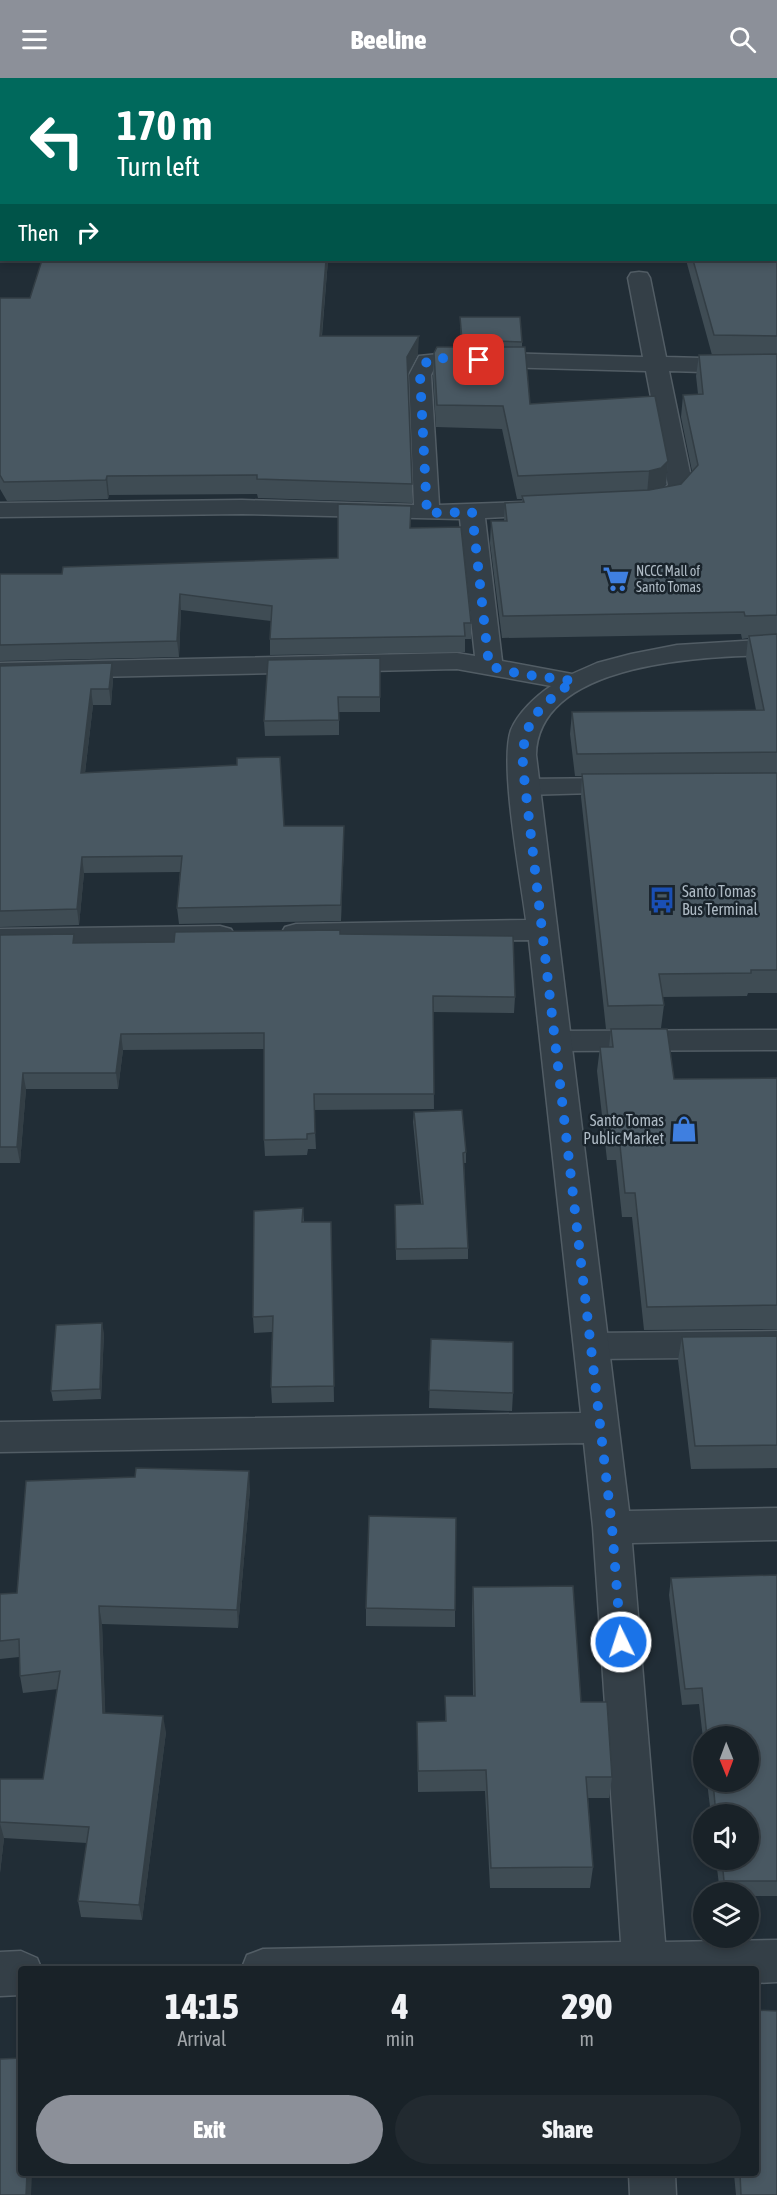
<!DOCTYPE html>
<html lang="en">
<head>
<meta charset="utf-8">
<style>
	:root { --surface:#192228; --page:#222a30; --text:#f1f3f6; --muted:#9fa4a8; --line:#373f45; --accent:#8c9099 }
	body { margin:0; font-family:"Asap Condensed",sans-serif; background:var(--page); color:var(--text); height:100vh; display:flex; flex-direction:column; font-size:22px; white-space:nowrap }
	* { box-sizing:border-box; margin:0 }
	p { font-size:20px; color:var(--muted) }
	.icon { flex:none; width:33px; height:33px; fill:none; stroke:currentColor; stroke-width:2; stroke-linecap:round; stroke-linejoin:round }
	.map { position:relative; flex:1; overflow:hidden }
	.side { position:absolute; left:18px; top:1888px; width:741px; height:210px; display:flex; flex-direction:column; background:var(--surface); border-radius:6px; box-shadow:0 3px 9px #0003,0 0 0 2px var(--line) }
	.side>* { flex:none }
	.banner { position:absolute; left:0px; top:0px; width:777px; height:183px; box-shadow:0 3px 9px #0003,0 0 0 2px var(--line); background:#00695c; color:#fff; overflow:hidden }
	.needle { width:39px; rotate:179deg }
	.tools { position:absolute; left:693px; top:1648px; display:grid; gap:12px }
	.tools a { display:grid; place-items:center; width:66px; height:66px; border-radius:50%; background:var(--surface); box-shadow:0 3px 9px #0003,0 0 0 2px var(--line); font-size:30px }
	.pin { position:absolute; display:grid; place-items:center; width:51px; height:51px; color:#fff; margin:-26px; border-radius:12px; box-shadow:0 3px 9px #0006 }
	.me { position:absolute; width:66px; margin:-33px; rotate:356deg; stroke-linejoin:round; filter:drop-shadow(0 0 4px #0008) }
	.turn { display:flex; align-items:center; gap:21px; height:126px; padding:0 18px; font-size:27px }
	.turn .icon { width:78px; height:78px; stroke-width:2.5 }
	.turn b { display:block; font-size:42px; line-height:51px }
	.then { display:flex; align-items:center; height:57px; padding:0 18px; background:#0003; gap:12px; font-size:22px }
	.eta { display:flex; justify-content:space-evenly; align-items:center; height:102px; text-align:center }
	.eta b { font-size:36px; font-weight:800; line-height:42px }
	.button { display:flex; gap:12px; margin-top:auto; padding:12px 18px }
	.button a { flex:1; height:69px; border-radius:36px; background:var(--accent); color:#fff; font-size:24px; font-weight:800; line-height:69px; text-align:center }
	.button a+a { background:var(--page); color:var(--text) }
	header { display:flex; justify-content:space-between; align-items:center; height:78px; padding:0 18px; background:var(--accent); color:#fff; font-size:27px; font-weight:800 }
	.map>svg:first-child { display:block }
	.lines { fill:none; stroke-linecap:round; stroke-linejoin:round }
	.lane-casing { stroke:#525d65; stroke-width:3 }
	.street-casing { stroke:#525d65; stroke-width:3 }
	.lane { fill:#343f47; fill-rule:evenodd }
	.street { fill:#343f47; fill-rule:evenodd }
	.wall { fill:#3f4c54 }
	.shaded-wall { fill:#333e45 }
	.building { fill:#495862; stroke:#333e45; stroke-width:1.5 }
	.route { stroke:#1a73e8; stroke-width:10; stroke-dasharray:0 18 }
	.labels { text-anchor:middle; stroke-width:5; stroke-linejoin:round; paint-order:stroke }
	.far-poi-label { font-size:14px; fill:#aebac4; stroke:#1a242c; text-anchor:start }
	.poi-label { font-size:16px; fill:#aebac4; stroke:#1a242c; text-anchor:start }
</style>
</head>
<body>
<header><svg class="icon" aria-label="menu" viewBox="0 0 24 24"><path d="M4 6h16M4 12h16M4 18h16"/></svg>Beeline<svg class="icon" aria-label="search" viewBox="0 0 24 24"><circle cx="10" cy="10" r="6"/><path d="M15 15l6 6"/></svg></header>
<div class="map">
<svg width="777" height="2117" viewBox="0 0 777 2117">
	<rect width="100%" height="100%" fill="#212d36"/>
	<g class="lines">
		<g class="lane-casing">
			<path id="lane" d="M621,700L630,702L634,708L630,714L524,717L515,715L511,709L515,703L524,701Z
				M777,952V972L557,973L547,970L543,963L547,956L557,953Z
				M777,1253V1279L591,1281L580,1277L575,1268L580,1259L591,1255Z"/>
		</g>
		<g class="street-casing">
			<path id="street" d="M639,194L647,195L650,200L666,279L777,282V296L669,293L693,409C681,427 659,435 637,430L634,425L637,420L660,415L668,407L646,293L458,288L435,289L431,297L439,427L550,423L559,425L562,430L559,435L550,437L485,440L502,583L572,596L597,585L631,576L677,567L777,561V577C710,578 538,582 536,677L629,1433L777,1430V1462L632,1465L665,1864L777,1862V1904L756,1905V1892H241L247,1877L263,1871L621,1864L593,1449L584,1365L0,1374V1344L581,1335L529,862L296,866L285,863L281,856L285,849L296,846L526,842C521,802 499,686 511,652C518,635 536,618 551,608L457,591L0,601V585L457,575L475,578L460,441L242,436L0,439V425L242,422L414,427L409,297L419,278L458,274L643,279L628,200L631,195Z
				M220,848L231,851L235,858L231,865L220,868L0,871V851Z
				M21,1873L37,1880L42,1892H21V1917L0,1918V1874Z
				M629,2096H675L676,2117H630Z"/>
		</g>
		<use href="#lane" class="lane"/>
		<use href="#street" class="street"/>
	</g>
	<path class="wall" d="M703,0H771V2H703Z
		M776,5H777V915H748L747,918L662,919L664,927L661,950L606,951L581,719L582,698H575L570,656L572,634L756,632L746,580L748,560L742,561L741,556L502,560L490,465L491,443H504L505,425L522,424V421H517L502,351L436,349L433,297L434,275L461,269L460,239L522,264V269L530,326L668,383L666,406L662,410L681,406L692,393L681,339L683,317L698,316L696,298L699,277H712L686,182H776Z
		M42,182H328L322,258L418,276L408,296L412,406V425L258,420L257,416L109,417L108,421L7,423L0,411V220H30Z
		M411,450L471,545V561H465V574L270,577V561L271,543L181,532L179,579L0,583V496H62L338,480Z
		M380,580V634H339V657L265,658L264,643Z
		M0,588L113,601L111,627H93L85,695L344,764L341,843L179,846L177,830L180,794L84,795L79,847L0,849Z
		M340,856L515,919L514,935L433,934L434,1031L314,1032L316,1071H308L307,1077L265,1078L264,1062V971L123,972L118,1011H26L20,1085H0V857L75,865L174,864Z
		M611,951L674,1001L777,1000V1251L644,1252L632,1139H622L616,1082H607L597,993L600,969H609Z
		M414,1034L466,1074V1085H464L468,1170V1181L396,1182L395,1127L421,1126L413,1044Z
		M303,1130L304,1144H331L334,1324L272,1325L271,1309L272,1254L254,1255L253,1239Z
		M104,1255L101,1321L53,1323L51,1313Z
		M777,1258V1390L691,1391L678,1282L682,1259Z
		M431,1261L513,1315L512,1333L429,1330Z
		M250,1411L238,1550L102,1546L105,1635L166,1654L142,1842L81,1839L78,1823L87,1765L4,1760L0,1795V1701H43L58,1611L23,1615L20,1598L19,1579L0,1581V1516L17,1515Z
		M777,1497V1818H748V1815H720L716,1782H748V1737H711L707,1704H748V1659H704V1669L699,1626L682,1627L669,1517L671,1500Z
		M473,1509L581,1624L612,1699L609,1720H588L593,1789L590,1810H490L485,1713L418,1714L417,1644H445V1618H473L472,1531Z
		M366,1530L455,1532V1549L366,1548Z
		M734,2096H756L777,2117H736Z"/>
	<path class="shaded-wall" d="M326,182H328L320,276V258Z
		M419,258L418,276L407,297V279Z
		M668,383L666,406L659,413L647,416L649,393Z
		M107,398L109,417L108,421L106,402Z
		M180,516L181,532L179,579L177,563Z
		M112,585L113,601L111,627L109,611Z
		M91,611L93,627L83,711L81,695Z
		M344,748V764L341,843V827Z
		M82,779L84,795L79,847L77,831Z
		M121,956L123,972L118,1011L116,995Z
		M23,995L26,1011L20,1085L17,1069Z
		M102,1245L104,1255L101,1321L100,1311Z
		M249,1393L250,1411L238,1550L237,1532Z
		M99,1528L102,1546L106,1652L103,1635Z
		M163,1638L166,1654L142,1842L139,1827Z
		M0,1745L4,1760L0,1795Z
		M27,2096H32L31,2117H26Z"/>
	<path class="building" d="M776,5H777V52H776Z
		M777,66V258L714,257L693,182H776V70Z
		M42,182H326L320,258H419L407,279L412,406L257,401V397L107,398L106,402L4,404L0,397V220H30Z
		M460,239H520L522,264L462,262Z
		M437,269H525L530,326L655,318L668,383L661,390L649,393L518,398L503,328L437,327L434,275Z
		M777,276V537L745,538L744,534L503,538L491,443H507L505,425L524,424L522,418L649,412L681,406L698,387L683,317L703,316L699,277Z
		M338,426L411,428L410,450L461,449L471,545H464L465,558L270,561L272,528L180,516L177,563L0,567V496H62L63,489L338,480Z
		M777,556V674L577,676L572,634L764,632L749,558Z
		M380,580V619H338L339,642L264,643L268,582Z
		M112,585L109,611H91L81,695L237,687V680L280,679L284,748H344L341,827L177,830L182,778L82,779L77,831L0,833V588Z
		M777,695V892H751V895L659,896L664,927L608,928L582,696Z
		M340,852V856L513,858L515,919L433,918L434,1016H314L315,1055L307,1056V1061L264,1062V955L121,956L116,995H23L17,1069H0V857L74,856L73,865L174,864L175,854Z
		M611,951H667L674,1001L777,1000V1227L647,1229L635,1115H625L619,1058H610L600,969H613Z
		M462,1032L466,1074L463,1075L468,1170L396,1171L395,1127L423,1126L414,1034Z
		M303,1130L302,1144H331L334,1308L271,1309L273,1238L253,1239L254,1133Z
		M102,1245L100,1311L51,1313L56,1247Z
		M777,1258V1367L695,1368L682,1259Z
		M431,1261L513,1264V1315L429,1312Z
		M136,1390L249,1393L237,1532L99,1528L103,1635L163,1638L139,1827L78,1823L89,1749L0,1744V1701H43L60,1593L20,1598L19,1561L0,1563V1516L17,1515L26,1403L135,1399Z
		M369,1438L456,1440L455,1532L366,1530Z
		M777,1497V1803H724L722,1782H748V1737H716L713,1704H748V1659H707L702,1610L685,1611L671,1500Z
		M573,1508L581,1624H607L612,1699H586L593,1789L491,1790L486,1692L418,1693L417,1644L446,1643L445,1618H475L473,1509Z
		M756,1932L777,1933V2117H741L740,2096H756Z
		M21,1980V2096H27L26,2117H0V1981Z"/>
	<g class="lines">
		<path class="route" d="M479,282L439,280L427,283L420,297L427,435L472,434L489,588L520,596L574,603C538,629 521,644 523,690L612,1449L621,1564"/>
	</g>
	<defs>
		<g id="supermarket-bare" transform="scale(2.07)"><path d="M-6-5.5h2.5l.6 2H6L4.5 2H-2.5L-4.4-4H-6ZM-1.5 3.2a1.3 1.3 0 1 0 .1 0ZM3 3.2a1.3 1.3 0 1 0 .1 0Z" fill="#3f7fe0" stroke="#1a242c" stroke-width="2.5" paint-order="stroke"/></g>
		<g id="bus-bare" transform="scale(2.07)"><path d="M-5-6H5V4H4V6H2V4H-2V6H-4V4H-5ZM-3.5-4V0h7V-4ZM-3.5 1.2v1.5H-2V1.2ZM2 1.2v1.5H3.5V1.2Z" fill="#1a4fb4" stroke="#1a242c" stroke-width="2.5" paint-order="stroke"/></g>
		<g id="shop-bare" transform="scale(2.07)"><path d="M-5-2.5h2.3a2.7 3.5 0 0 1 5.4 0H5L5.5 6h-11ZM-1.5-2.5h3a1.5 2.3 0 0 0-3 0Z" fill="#3f7fe0" stroke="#1a242c" stroke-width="2.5" paint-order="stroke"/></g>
	</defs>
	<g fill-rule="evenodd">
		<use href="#supermarket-bare" x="616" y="501"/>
		<use href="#bus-bare" x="662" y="822"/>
		<use href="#shop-bare" x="684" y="1051"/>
	</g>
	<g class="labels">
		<g class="far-poi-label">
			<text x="636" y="498">NCCC Mall of<tspan x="636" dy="16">Santo Tomas</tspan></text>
		</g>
		<g class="poi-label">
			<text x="682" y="819">Santo Tomas<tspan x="682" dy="18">Bus Terminal</tspan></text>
			<text x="664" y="1048" text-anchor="end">Santo Tomas<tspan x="664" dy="18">Public Market</tspan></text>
		</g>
	</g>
</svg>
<div class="tools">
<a><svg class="needle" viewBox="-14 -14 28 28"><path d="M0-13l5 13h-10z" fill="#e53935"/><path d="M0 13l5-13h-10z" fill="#9fa4a8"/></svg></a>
<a><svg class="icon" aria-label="sound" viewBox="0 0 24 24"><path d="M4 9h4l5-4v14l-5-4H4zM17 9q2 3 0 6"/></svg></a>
<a><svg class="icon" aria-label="layers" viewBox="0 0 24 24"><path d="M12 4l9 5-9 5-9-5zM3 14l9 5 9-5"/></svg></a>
</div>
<div class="pin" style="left:479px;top:282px;background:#d93025"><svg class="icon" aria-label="arrive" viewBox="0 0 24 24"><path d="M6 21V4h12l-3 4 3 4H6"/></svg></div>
<svg class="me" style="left:621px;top:1564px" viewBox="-20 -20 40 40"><circle r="17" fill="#1a73e8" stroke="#fff" stroke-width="3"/><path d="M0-11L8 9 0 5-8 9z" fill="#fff"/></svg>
<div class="banner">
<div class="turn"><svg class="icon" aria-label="left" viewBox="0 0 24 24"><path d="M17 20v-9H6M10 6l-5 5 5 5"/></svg><div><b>170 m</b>Turn left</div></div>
<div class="then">Then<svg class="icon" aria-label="right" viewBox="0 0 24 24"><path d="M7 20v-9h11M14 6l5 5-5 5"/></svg></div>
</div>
<section class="side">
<div class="eta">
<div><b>14:15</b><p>Arrival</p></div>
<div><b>4</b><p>min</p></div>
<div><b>290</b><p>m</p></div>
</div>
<div class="button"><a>Exit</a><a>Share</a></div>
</section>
</div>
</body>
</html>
